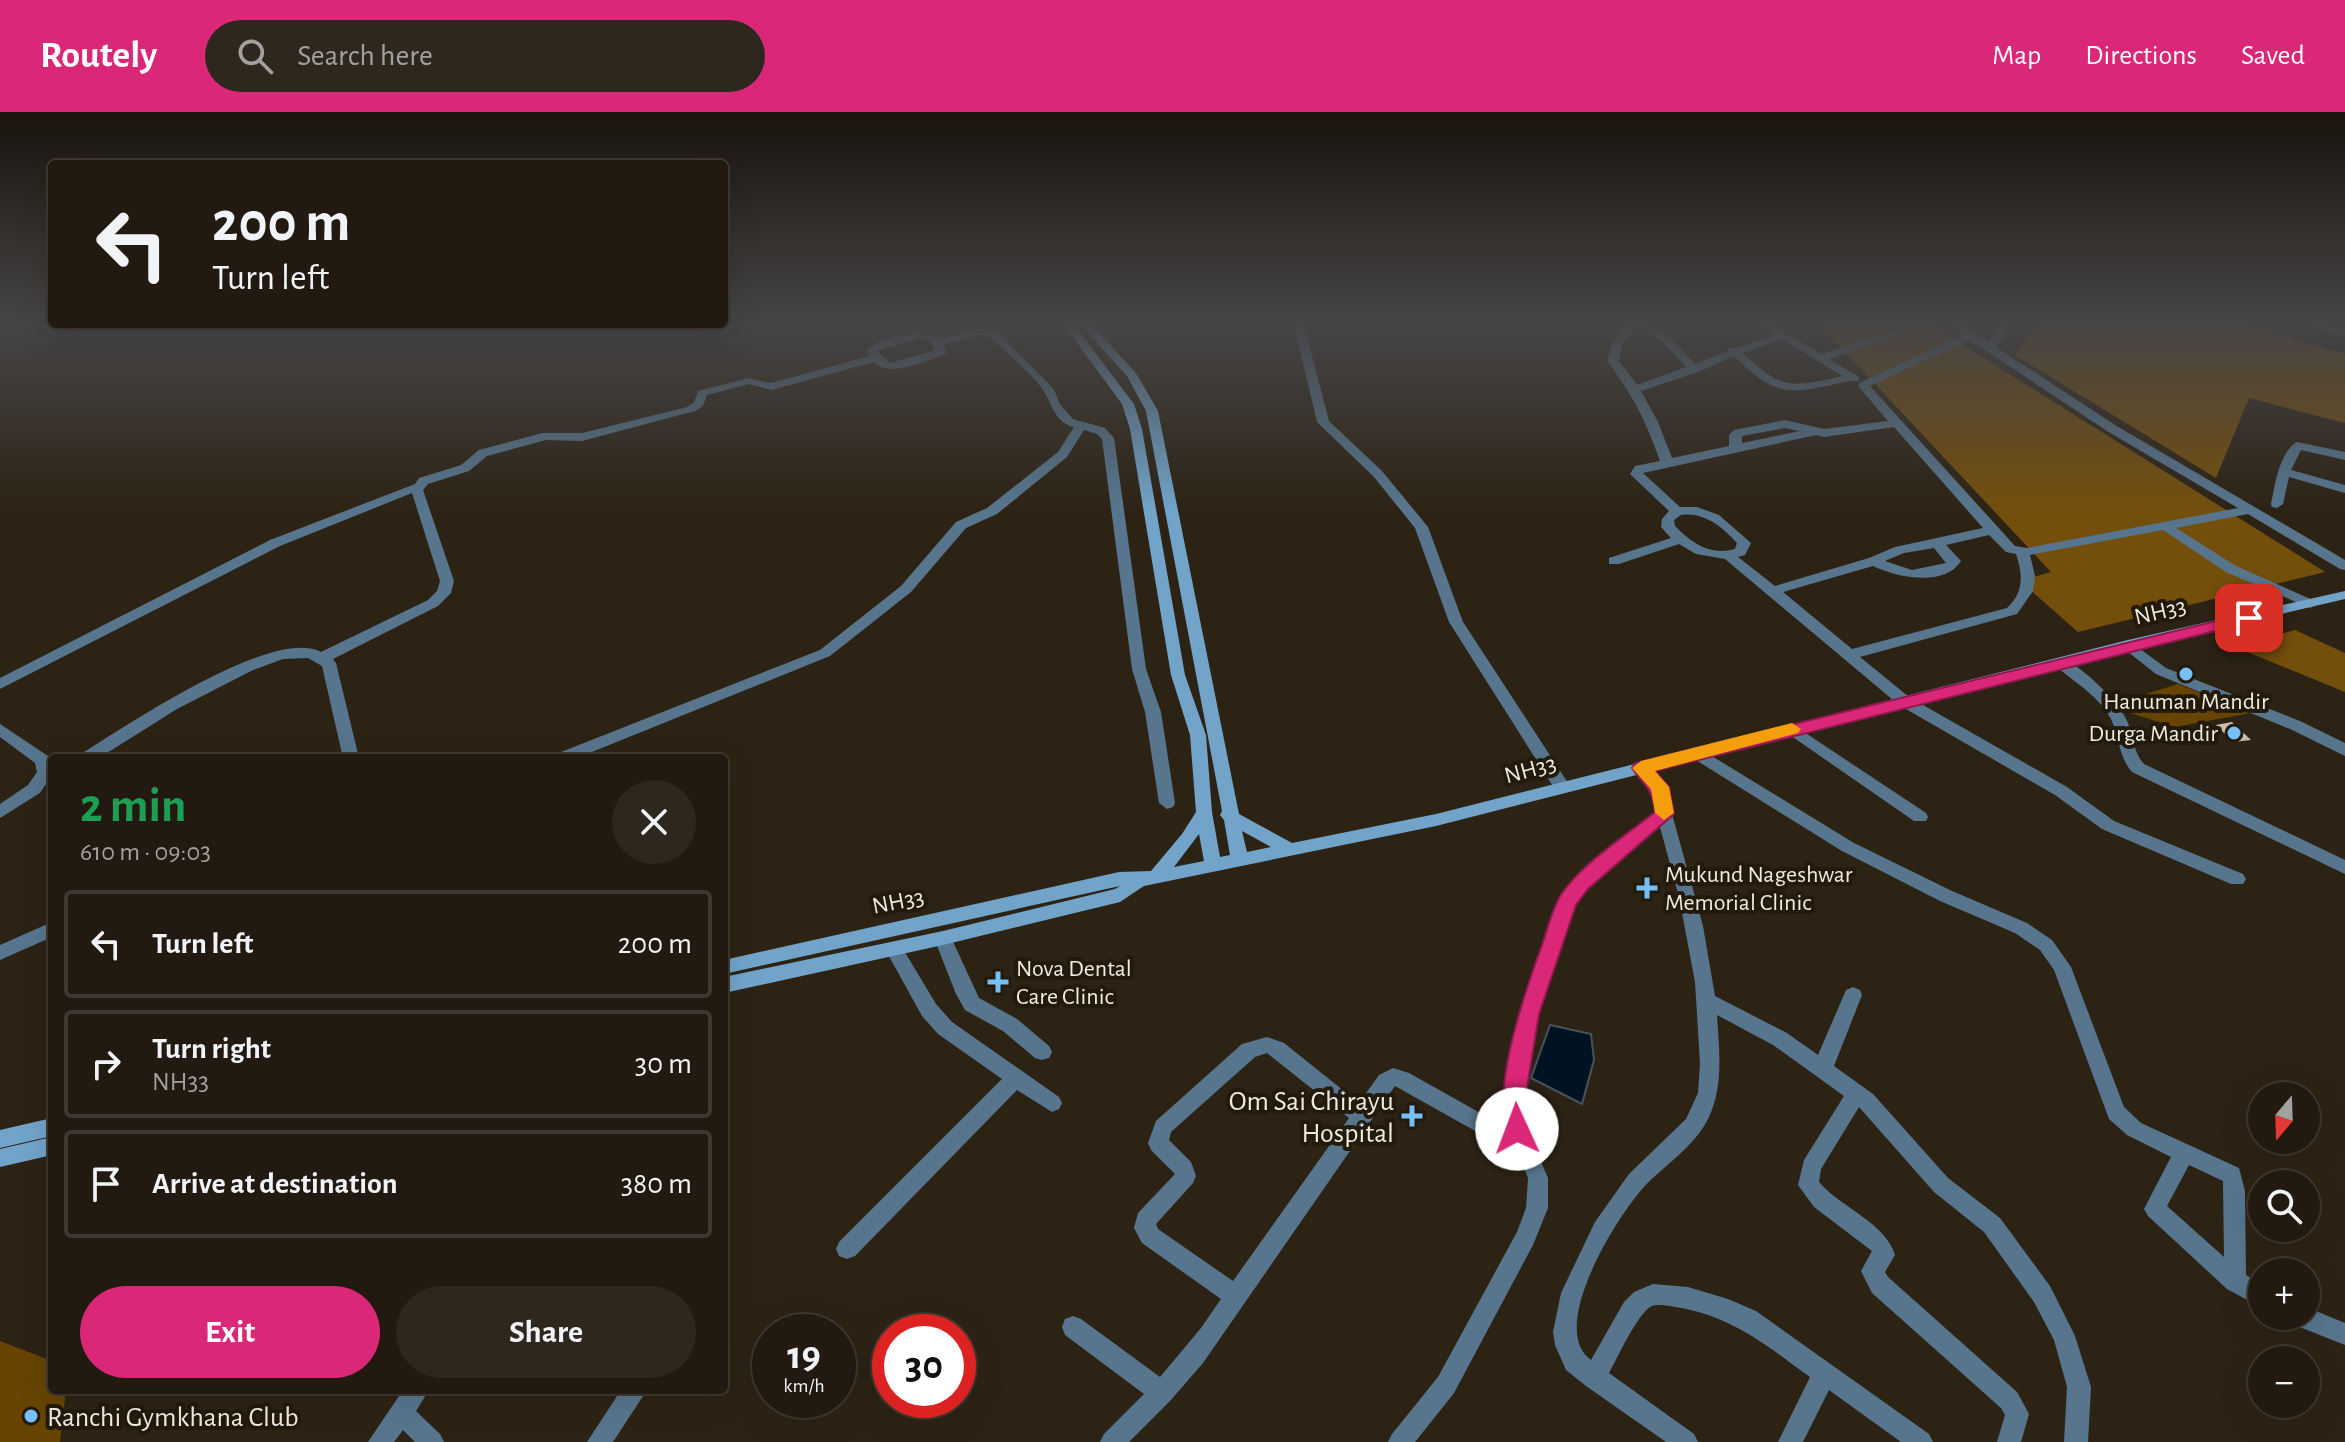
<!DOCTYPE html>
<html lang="en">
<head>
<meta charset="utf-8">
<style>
	:root { --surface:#221a10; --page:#2e271e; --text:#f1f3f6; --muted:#a2a19f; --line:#3f3830; --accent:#db2777 }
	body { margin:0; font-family:"Alegreya Sans",sans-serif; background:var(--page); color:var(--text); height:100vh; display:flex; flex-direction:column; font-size:30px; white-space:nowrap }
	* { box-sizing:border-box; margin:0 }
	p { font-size:26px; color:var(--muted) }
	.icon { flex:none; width:44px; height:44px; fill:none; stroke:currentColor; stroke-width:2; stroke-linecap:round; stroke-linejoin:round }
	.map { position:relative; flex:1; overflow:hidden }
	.side { position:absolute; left:48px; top:642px; width:680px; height:640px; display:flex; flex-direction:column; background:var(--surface); border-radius:8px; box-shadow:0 8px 32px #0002,0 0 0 2px var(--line) }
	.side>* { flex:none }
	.guide { position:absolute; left:48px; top:48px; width:680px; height:168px; border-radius:8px; box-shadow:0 8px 32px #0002,0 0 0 2px var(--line); background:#221a10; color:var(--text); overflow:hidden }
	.needle { width:52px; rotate:199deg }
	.buttons { position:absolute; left:2248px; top:970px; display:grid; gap:16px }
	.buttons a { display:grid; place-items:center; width:72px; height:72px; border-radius:50%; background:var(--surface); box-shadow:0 8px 32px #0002,0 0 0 2px var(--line); font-size:40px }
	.speed { position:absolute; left:752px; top:1202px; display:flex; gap:16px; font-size:40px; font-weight:700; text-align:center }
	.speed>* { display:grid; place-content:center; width:104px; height:104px; border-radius:50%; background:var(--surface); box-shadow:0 8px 32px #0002,0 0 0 2px var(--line); line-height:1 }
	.speed small { font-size:20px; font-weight:400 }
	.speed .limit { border:12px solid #d22; background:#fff; color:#111 }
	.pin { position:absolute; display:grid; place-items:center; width:68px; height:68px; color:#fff; margin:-34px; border-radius:16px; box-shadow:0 4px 12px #0006 }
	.me { position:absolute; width:88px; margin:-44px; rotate:358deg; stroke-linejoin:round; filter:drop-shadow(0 0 6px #0008) }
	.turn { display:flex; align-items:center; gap:28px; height:168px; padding:0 32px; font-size:36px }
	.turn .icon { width:104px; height:104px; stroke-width:2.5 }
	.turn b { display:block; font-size:56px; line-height:68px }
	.round { display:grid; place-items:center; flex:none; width:84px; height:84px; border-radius:42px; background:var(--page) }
	.overview { display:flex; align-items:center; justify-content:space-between; height:136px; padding:0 32px }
	h1 { font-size:48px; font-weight:700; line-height:60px; color:#1e9e55 }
	.primary-button { display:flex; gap:16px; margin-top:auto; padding:16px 32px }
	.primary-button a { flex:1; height:92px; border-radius:48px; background:var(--accent); color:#fff; font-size:32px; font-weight:700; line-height:92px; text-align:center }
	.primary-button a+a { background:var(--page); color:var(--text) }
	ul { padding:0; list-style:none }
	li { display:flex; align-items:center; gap:24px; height:108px; margin:0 16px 12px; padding:0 16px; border:4px solid var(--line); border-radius:8px }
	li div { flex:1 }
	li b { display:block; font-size:30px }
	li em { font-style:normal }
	header { display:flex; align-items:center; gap:48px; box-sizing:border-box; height:112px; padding:0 40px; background:var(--accent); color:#fff }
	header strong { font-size:38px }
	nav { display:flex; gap:44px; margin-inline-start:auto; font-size:28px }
	.search { width:560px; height:72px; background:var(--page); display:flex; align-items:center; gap:20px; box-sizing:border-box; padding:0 28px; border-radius:44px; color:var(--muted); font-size:30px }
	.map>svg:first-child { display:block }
	.green { fill:#674400 }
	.forest { fill:#744f0c }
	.water { fill:#001323; stroke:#48545c; stroke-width:2 }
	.building { fill:#c9bcab }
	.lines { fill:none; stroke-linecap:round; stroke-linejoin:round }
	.street { fill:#57768e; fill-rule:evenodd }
	.secondary { fill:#72a4ca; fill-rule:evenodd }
	.route { fill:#db2777; stroke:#8e194d; stroke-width:2 }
	.slow { fill:#f59e0b }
	.poi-dot { fill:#76c0f7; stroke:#231a0c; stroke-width:3 }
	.labels { text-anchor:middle; stroke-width:8; stroke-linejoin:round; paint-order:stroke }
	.street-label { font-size:24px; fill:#f1eae2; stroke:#231a0c }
	.poi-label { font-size:24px; fill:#f1eae2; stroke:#231a0c; text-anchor:start }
	.near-poi-label { font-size:28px; fill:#f1eae2; stroke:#231a0c; text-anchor:end }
</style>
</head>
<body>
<header>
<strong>Routely</strong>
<div class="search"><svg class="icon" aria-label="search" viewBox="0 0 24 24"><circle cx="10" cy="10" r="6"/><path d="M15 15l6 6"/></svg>Search here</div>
<nav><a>Map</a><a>Directions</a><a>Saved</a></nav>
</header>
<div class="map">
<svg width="2345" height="1330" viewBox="0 0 2345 1330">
	<rect width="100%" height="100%" fill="#2d2315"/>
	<path class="green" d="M2178,572L2251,601L2175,615L2127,600L2116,591Z
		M0,1229L52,1249V1278H66L60,1330H0Z"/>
	<path class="forest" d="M1820,213H1931L2325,460L2078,520L2020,469L2051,460Z
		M2038,213H2243L2345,242V311L2249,286L2216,366L2015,243Z
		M2295,518L2345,541V580L2235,535Z"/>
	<path class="water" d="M1550,913L1591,922L1594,948L1582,992L1531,966Z"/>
	<path class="building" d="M2232,610L2251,628L2233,630L2216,613Z"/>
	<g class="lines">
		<path class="street" d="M1294,213H1304L1329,309L1382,359L1428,415L1463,510L1568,671L1570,675L1568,679H1556L1449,510L1415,416L1374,365L1317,310Z
			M1627,213C1665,213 1671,226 1695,252L1728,239L1729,236H1737L1774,223L1761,213H1773L1821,242L1914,213H1929L1829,247L1859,265V269H1850C1791,281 1780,289 1734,244L1698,260L1641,279L1658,310L1672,346L1729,334V323L1734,318L1785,308L1824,317L1888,309L1859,275V271L1963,223L1950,213H1962L1989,230L2001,213H2011L1996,235L2115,313L2345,448V458L2340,457L2248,402L2176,416L2236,454L2315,489L2317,492L2310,496L2226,460L2163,418L2030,443L2035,464L2033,479L2017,502L1860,545L1909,585L2067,675L2114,709L2243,762L2246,767L2243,772H2231L2102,717L2055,683L1899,593L1725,447L1696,442L1679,432L1619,452H1609V446L1671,426L1661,415L1662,407L1669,399L1630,362L1635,354L1660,349C1645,307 1634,285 1607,249L1613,229ZM1638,214L1663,230L1686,255L1637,273L1619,249L1623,230ZM1782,227L1842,264C1790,276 1782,278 1743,241ZM1970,228L2107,319L2238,396L2027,436L2015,434L1870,274ZM1894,315L1983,416L1895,435L1869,446L1775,474L1738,445L1745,443L1751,431L1719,403L1697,395H1680L1643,361L1816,323L1824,325ZM1785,316L1800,319L1742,331V324ZM1681,403C1705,400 1722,415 1737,431L1735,437C1710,444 1692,431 1675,414L1674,408ZM1989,423L2006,440L2016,442C2023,462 2024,481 2007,496L1852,537L1783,480L1873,454C1896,465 1944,476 1961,449L1946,433ZM1934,436L1946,451L1912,458L1885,449L1904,441Z
			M2307,213H2324L2345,218V224Z
			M980,217L996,219L1053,276L1060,292L1073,307L1105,316L1114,326L1146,557L1161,600L1175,691L1173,695L1167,697L1159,691L1145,600L1132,557L1102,327L1097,322L1084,318L1067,345L997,402L966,416L911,480L830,544L577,646H554L556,642L820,538L901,474L956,410L987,396L1058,340L1074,315C1054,310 1053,293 1043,278C1029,258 1006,241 989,224L980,223L943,233L947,240L946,242C926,248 890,267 874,250L771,278L749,272L707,283L703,294L695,299L582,329L546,328L487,344L469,359L428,372L423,378L454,469L451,481L438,494L333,547L336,551L359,646H343L322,554L308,546L283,547L253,558L177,597L99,646H79L81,642C125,615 273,514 321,540L428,488L437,479L440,469L412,381L280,434L0,577V566L270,428L415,372L419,366L461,353L479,338L542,321H582L687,295L694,290L698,279L749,266L771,271L869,244L866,239C881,223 916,219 937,224L939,227ZM919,226L929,228L935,238L890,251L877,239Z
			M2297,330L2345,340V348L2301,338L2291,358L2345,373V381L2289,365L2283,392L2277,396L2272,395L2271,392C2275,373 2279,340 2297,330Z
			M2128,528L2166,556L2300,609L2345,631V644L2290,617L2156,562L2123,536L2121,533Z
			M2061,546C2082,554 2120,590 2128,611C2134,626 2133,640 2144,652L2345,748V762L2132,660C2118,644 2120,626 2111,607C2100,585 2074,570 2056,554L2054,551L2056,548Z
			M0,612L48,644L52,657V663L40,681L0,706V692L28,673L37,660L35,651L0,625Z
			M1792,612L1926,701L1928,705L1926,709H1914L1787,621L1784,617L1787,613Z
			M1697,635L1854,731L1952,779L2027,811L2052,828L2071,855L2124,995L2141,1011L2239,1056L2245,1079L2246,1163L2262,1173V1196L2227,1177L2148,1104L2144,1097L2171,1045L2127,1023L2109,1007L2054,858L2040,838L2015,821L1940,789L1842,739L1691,645L1689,641ZM2189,1053L2223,1069L2224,1145L2167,1094Z
			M1641,650L1647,652L1668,675L1672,702L1703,814L1715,884L1787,921L1818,943L1846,878L1853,875L1860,878L1862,883L1834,954L1873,982L1948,1066L2000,1106L2050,1174L2075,1224L2091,1275L2088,1330H2064L2067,1275L2054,1228L2034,1190L1984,1120L1934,1080L1859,995L1821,1057L1819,1070C1841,1096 1885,1110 1895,1143L1885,1160L1888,1165L2017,1280L2029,1302L2021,1330H1997L2005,1303L2001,1296L1872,1181L1861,1159L1872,1139L1814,1095L1798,1073L1804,1048L1844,984L1773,933L1717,903C1719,938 1724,972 1709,1005C1694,1036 1665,1052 1643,1076C1616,1106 1547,1217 1591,1248L1624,1190L1634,1180L1653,1172L1688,1175L1728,1187L1756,1199L1929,1322L1933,1330H1901L1829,1278L1803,1330H1778L1810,1265C1767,1234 1736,1207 1682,1196C1674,1195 1660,1191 1652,1194C1638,1200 1617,1247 1609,1261L1694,1322L1698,1330H1666L1586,1274L1566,1258L1555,1233L1553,1220L1561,1181L1595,1110L1629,1062L1686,1007L1698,981L1700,951L1695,870L1679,785L1660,715L1587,776L1567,808L1537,902L1524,992L1527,1017L1548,1066V1096L1533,1133L1454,1281L1415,1330H1388L1392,1322L1438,1265L1517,1120L1526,1096L1528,1066L1518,1043L1395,974L1203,1251L1170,1289L1129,1330H1100L1104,1322L1144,1282L1065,1223L1062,1215L1065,1207L1073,1204L1081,1207L1160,1265L1201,1216L1221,1187L1142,1131L1134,1116L1138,1101L1175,1062L1151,1038L1148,1031L1156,1009L1242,932L1267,925L1284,931L1359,991L1379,963L1393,956L1409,961L1507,1016L1504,992L1519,902L1550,807L1575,766L1655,700L1652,677L1633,656ZM1267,941L1349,1006L1233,1169L1158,1117L1156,1112L1193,1071L1196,1064L1191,1050L1169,1028L1171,1020L1255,945Z
			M52,810V825L0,848V833Z
			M943,819L949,821L979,886L1017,907L1049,934L1052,940L1049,946L1042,948L1035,946L1003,919L965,898L956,882L934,826L937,821Z
			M894,830L900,832L936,892L952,910L1059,985L1062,991L1059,997L1052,1000L1017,978L855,1144L847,1147L839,1144L836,1137L839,1130L1002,967L938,922L922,904L885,837L888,832Z
			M2306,1195L2345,1211V1233L2292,1212L2289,1204H2306Z
			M403,1278H429L416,1299L440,1322L444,1330H415L403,1318L394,1330H368Z
			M621,1278H647L613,1330H587Z"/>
		<path class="secondary" d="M1064,213H1074L1134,292L1142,317L1185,563L1206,623L1212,700L1220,745L1230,743L1224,708L1220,703L1222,699L1146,299L1127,264L1081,213H1092L1136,261L1158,299L1239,702L1292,731L1436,702L2128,528L2345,479V487L2128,538L1436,714L1144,774L1120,790L943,833L724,881V865L943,819L1115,777L1120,774L724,862V848L1119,760L1151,759L1182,722L1196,700L1190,623L1171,563L1130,317L1122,292ZM1242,719L1271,735L1247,740ZM1199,722L1204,749L1174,755Z
			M52,1006V1024L0,1036V1018Z
			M52,1025V1043L0,1055V1037Z"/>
	</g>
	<linearGradient id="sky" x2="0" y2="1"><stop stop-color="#19130c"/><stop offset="0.53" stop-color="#464546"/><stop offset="1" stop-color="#464546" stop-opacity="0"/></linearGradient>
	<rect width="2345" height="399" fill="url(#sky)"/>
	<path class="route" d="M2249,501L2257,506L2255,509L1655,659L1669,675L1674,702L1588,777L1576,793L1539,902L1527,975L1528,1017L1525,1024L1517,1027L1509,1024C1489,980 1526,877 1542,833C1548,816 1552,796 1562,781C1585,749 1624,725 1655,700C1651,673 1646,677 1632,656L1635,651Z"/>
	<path class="slow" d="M1792,611L1801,617L1798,621L1655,659L1669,675L1674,701L1664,708L1655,701L1651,677L1632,656L1641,649Z"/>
	<g class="poi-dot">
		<circle cx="2186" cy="562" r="8"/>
		<circle cx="2234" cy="621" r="8"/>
		<path d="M1643 764h8v8h8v8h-8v8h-8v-8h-8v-8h8z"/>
		<path d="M994 858h8v8h8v8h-8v8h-8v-8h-8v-8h8z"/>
		<path d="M1408 992h8v8h8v8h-8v8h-8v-8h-8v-8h8z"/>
		<circle cx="31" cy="1304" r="8"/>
	</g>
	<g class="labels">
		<g class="street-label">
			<text transform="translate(2160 499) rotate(-13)" y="8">NH33</text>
			<text transform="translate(1530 657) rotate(-15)" y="8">NH33</text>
			<text transform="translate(898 789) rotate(-11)" y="8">NH33</text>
		</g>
		<g class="poi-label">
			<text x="2186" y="597" text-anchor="middle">Hanuman Mandir</text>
			<text x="2218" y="629" text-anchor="end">Durga Mandir</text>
			<text x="1665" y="770">Mukund Nageshwar<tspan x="1665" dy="28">Memorial Clinic</tspan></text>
			<text x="1016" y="864">Nova Dental<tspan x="1016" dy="28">Care Clinic</tspan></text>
		</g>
		<g class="near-poi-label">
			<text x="1394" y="998">Om Sai Chirayu<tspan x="1394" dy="32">Hospital</tspan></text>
			<text x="47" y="1314" text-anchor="start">Ranchi Gymkhana Club</text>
		</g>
	</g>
</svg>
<div class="buttons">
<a><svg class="needle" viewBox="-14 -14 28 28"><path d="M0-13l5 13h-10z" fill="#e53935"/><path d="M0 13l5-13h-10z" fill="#a2a19f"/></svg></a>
<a><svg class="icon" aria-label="search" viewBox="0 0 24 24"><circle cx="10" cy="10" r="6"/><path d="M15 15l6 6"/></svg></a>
<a>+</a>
<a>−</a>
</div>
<div class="speed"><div>19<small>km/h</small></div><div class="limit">30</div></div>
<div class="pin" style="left:2249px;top:506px;background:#d93025"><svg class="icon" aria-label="arrive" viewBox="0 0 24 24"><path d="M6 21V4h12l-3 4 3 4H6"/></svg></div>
<svg class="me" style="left:1517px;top:1017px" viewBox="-20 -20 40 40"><circle r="19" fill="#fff"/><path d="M0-13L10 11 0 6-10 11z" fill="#db2777"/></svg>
<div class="guide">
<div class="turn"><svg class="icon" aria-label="left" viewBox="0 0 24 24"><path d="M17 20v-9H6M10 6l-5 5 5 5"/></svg><div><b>200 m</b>Turn left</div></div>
</div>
<section class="side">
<div class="overview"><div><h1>2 min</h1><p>610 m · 09:03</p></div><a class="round"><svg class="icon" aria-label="close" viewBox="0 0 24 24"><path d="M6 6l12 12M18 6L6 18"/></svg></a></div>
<ul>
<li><svg class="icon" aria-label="left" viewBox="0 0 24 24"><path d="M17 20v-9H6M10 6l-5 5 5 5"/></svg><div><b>Turn left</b></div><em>200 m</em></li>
<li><svg class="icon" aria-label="right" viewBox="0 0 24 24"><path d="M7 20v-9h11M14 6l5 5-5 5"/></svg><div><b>Turn right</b><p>NH33</p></div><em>30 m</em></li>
<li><svg class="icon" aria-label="arrive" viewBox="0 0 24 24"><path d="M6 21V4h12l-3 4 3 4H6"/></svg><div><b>Arrive at destination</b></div><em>380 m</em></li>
</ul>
<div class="primary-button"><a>Exit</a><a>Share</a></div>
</section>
</div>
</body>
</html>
